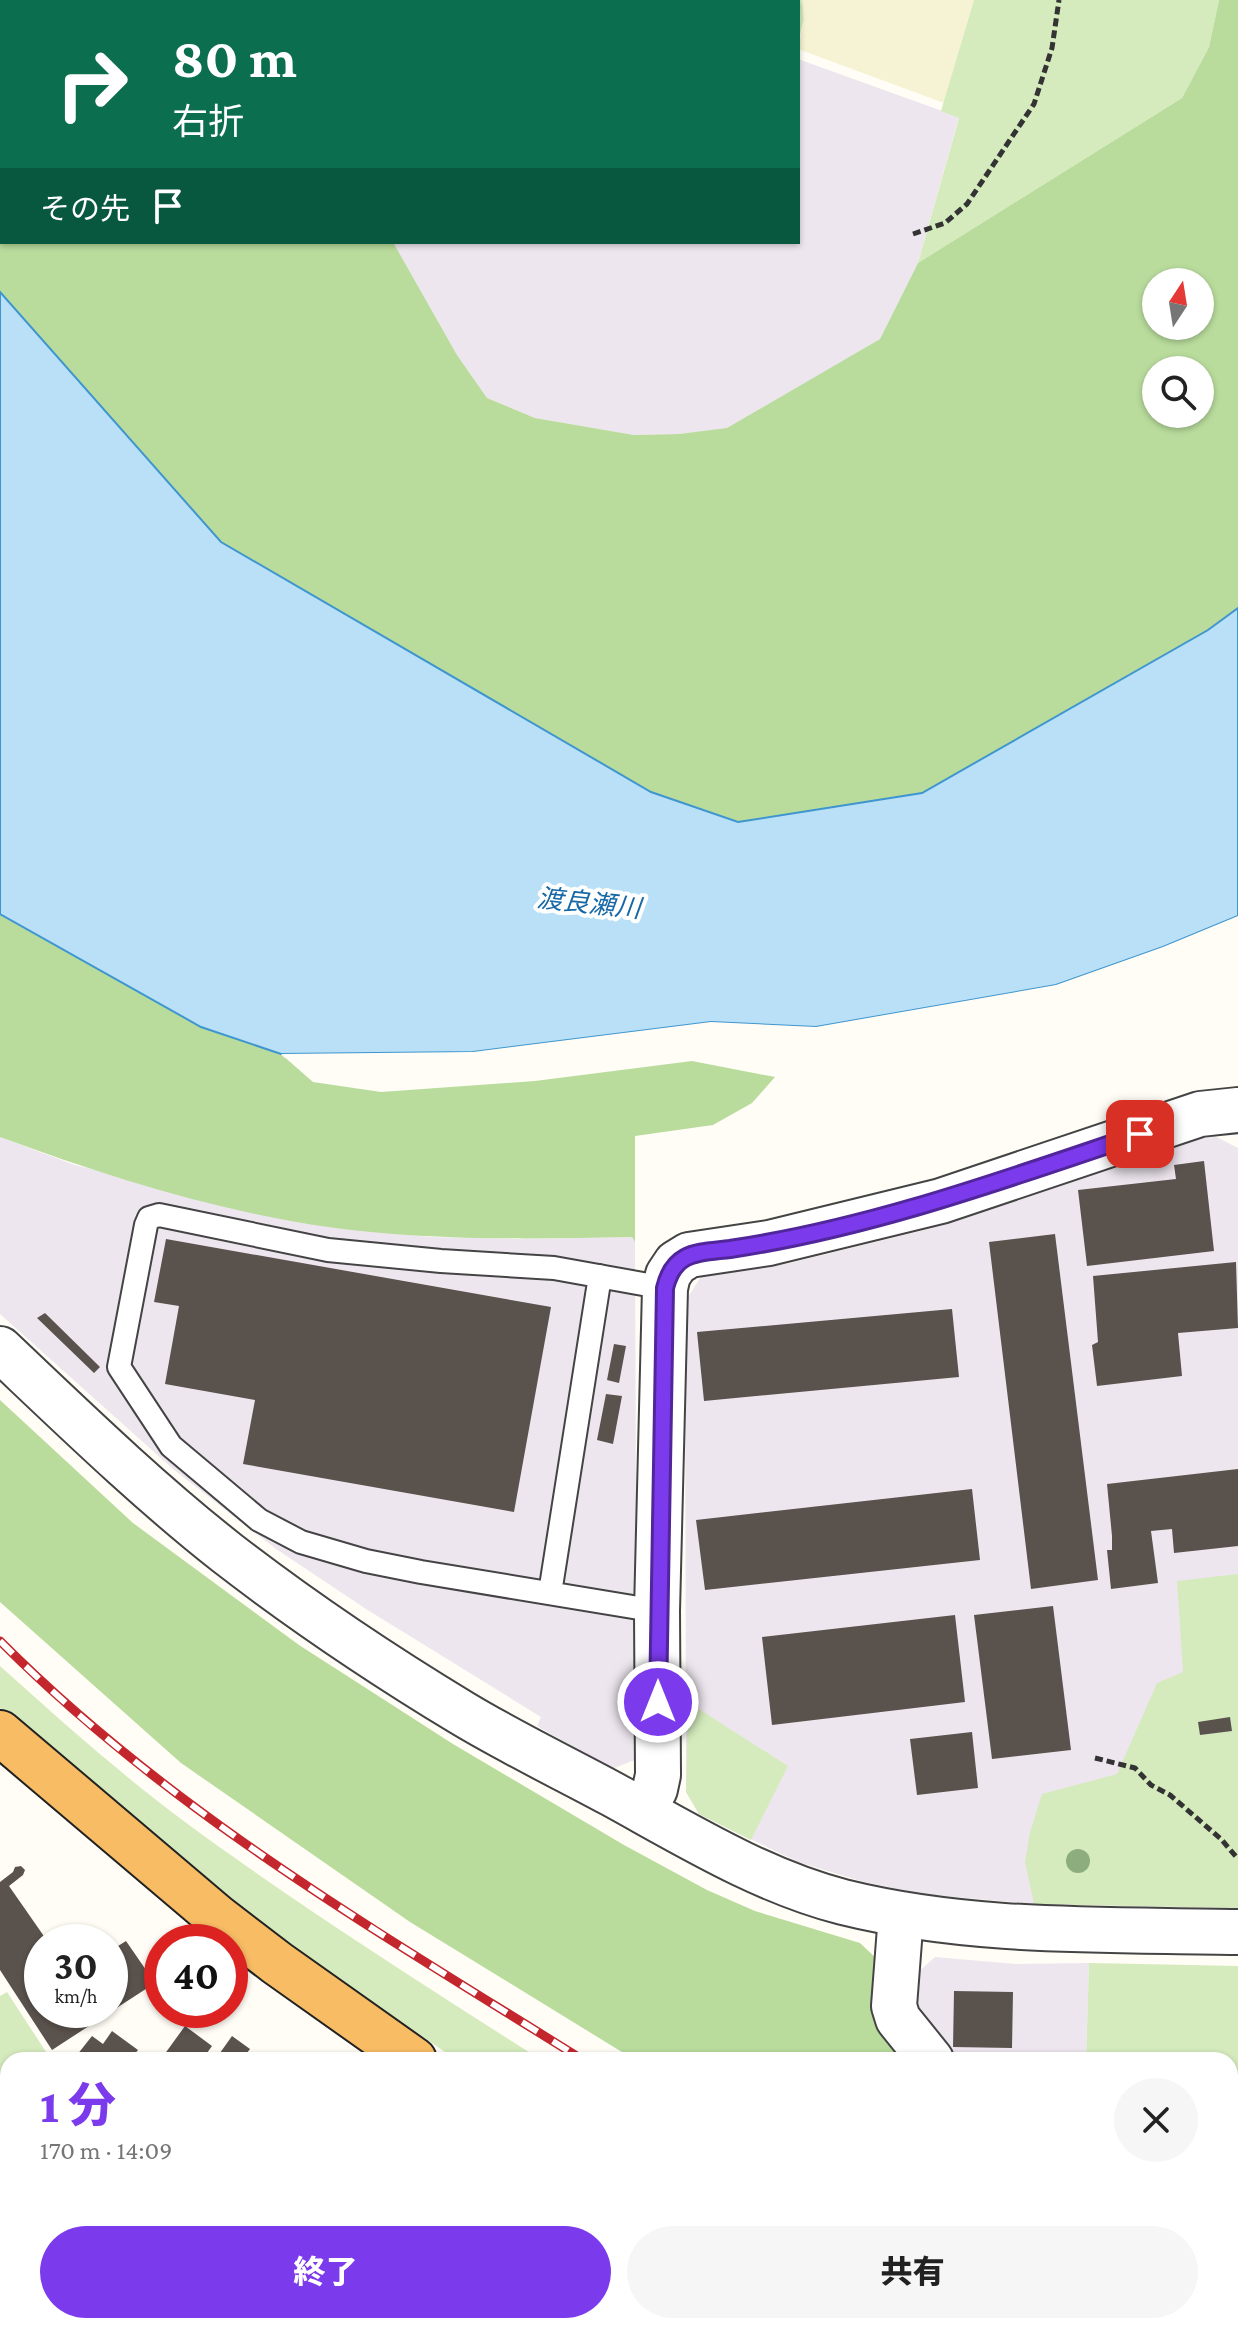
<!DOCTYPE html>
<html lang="ja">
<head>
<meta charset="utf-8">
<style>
	:root { --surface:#fff; --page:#f6f6f6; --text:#222; --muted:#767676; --accent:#7c3aed }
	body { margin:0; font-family:"Crimson Pro","Noto Sans JP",serif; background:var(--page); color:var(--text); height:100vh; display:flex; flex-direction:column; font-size:30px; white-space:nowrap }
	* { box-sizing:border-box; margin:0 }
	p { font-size:26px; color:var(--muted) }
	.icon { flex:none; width:44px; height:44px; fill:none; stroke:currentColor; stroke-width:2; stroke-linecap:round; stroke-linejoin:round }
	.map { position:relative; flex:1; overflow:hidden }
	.sheet { position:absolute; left:0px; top:2052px; width:1238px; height:282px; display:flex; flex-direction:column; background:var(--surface); border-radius:24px 24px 0 0; box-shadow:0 2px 6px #0004 }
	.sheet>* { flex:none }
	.banner { position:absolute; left:0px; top:0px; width:800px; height:244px; box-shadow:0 2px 6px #0004; background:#0b6e4f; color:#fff; overflow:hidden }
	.needle { width:52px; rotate:12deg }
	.tools { position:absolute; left:1142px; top:268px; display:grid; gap:16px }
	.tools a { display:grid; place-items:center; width:72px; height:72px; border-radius:50%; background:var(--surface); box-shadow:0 2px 6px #0004; font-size:40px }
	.speed { position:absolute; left:24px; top:1924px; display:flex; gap:16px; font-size:40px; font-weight:700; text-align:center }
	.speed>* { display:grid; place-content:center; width:104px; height:104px; border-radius:50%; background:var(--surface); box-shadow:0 2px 6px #0004; line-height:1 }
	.speed small { font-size:20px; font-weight:400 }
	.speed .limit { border:12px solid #d22; background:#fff; color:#111 }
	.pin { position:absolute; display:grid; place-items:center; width:68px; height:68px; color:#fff; margin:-34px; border-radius:16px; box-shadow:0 4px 12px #0006 }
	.me { position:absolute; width:88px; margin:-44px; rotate:0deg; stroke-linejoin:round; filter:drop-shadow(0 0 6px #0008) }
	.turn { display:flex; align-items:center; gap:28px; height:168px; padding:0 40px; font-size:36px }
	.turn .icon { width:104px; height:104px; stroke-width:2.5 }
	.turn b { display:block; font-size:56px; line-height:68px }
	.then { display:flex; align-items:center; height:76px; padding:0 40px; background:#0003; gap:16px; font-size:30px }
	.round { display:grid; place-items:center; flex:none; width:84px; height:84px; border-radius:42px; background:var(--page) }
	.overview { display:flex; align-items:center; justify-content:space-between; height:136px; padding:0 40px }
	h1 { font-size:48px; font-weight:800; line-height:60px; color:var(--accent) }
	.button { display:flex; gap:16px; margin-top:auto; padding:16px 40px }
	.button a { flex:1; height:92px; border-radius:48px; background:var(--accent); color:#fff; font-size:32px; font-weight:800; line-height:92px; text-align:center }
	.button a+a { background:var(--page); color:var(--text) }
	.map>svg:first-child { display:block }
	.industrial { fill:#eee6ef }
	.farmland { fill:#f6f3d4 }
	.green { fill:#d5ebbd }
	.forest { fill:#b9dc9c; fill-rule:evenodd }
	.water { fill:#b9e0f7; stroke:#3f96cf; stroke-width:2 }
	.pier { fill:#fffdf5 }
	.building { fill:#5a524d }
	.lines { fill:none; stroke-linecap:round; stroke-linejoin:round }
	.service-casing { stroke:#444; stroke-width:26 }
	.minor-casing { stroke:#444; stroke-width:48 }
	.tertiary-casing { stroke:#444; stroke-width:48 }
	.trunk-casing { stroke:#222; stroke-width:48 }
	.path { stroke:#333; stroke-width:5; stroke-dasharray:8 4; stroke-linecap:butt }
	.service { stroke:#fff; stroke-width:22 }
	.minor { stroke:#fff; stroke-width:44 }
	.tertiary { stroke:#fff; stroke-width:44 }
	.trunk { stroke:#f7bc64; stroke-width:44 }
	.rail-casing { stroke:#c4262e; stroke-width:9 }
	.rail { stroke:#fff; stroke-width:6; stroke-dasharray:18; stroke-linecap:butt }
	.tree { fill:#8dad7f }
	.route-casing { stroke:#51269a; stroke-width:20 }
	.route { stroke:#7c3aed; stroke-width:14 }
	.labels { text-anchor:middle; stroke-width:8; stroke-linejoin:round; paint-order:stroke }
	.water-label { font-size:26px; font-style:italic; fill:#1768a6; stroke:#fff }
</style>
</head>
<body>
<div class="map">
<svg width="1238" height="2333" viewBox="0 0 1238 2333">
	<rect width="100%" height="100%" fill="#fffdf5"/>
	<path class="industrial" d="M798,59L959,117L918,263L880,339L727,429L679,434L634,435L535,418L487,398L457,355L393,242H798Z
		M1209,1133L1238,1148V1908L1034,1904L922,1894L864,1882L798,1862L699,1814L686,1792L685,1302L702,1275L786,1264L924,1230Z
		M0,1137L75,1165L328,1227L430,1237L517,1239L632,1237L635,1242L637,1759L612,1769L537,1726L541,1717L366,1609L276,1549L173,1469L0,1314Z
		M935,1957L1016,1964L1089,1963L1086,2060H955L915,2010V1975Z
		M8,2082V2230L0,2220V2086Z
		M711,2326H764L776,2333H705Z"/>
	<path class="farmland" d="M802,0H974L944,103L798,49L804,19Z"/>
	<path class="green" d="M659,0H802L804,19L798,42V2Z
		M974,0H1219L1209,47L1182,98L918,263L959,118L941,111Z
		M1238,1574V1908L1034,1904L1025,1862L1030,1832L1042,1794L1117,1774L1157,1683L1183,1672L1177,1581Z
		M0,1666C59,1719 118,1772 181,1819C297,1905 420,1982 541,2060H457L305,1957L241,1908L0,1708Z
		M688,1702L788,1766L751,1840L699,1814L686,1792Z
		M1089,1963L1238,1966V2221L1230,2219V2060H1086Z
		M7,1992L50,2058L8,2060V2082L0,2086V1996Z
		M905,2326H973L985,2333H930L919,2327L916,2332Z"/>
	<path class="forest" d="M0,0L218,2H2V242H393L457,355L487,398L535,418L634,435L679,434L727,428L880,339L918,263L1182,98L1209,47L1219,0H1238V608L1208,630L922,793L738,822L652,792L221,542L0,292ZM1156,282H1200V326H1156ZM1156,370H1200V414H1156Z
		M0,915L201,1027L281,1054L313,1082L381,1092L535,1081L692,1061L775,1077L752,1103L713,1125L635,1136V1242L632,1237C531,1239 429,1241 328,1227C216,1211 106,1176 0,1137Z
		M0,1400L133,1523L299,1645L453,1744L624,1845L707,1890L755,1911L860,1943L880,1962L910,2060H635L410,1922L181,1763L0,1602Z
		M1230,2267L1238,2269V2333H1073L1062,2326H1230Z"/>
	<path class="water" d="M0,292L221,542L651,792L738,822L922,793L1208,630L1238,608V916L1163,947L1056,985L816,1027L711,1022L473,1052L281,1054L201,1027L0,914Z"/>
	<path class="pier" d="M1238,916V920L1164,951L1057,989L817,1031L711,1026L473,1056L285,1058L281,1054L473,1052L711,1022L816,1027L1056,985L1163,947Z"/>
	<path class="building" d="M1204,1161L1214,1251L1087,1266L1078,1190L1176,1179L1174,1165Z
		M1055,1234L1098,1580L1031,1589L989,1242Z
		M166,1239L551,1307L514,1512L243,1464L255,1400L165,1384L179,1306L154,1302Z
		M1236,1262L1238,1328L1178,1333L1182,1376L1097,1386L1092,1345L1098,1342L1093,1276Z
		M952,1309L959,1377L704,1401L697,1332Z
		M45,1313L100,1367L94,1373L37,1318Z
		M614,1344L626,1346L619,1383L607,1380Z
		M606,1394L622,1396L613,1444L597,1440Z
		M1238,1469V1546L1174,1553L1172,1529L1151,1531L1158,1583L1111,1589L1107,1550H1112V1536L1107,1484Z
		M972,1489L980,1560L705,1590L696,1520Z
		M1053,1606L1071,1750L992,1759L974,1615Z
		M955,1615L965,1702L772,1725L762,1637Z
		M1230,1717L1232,1731L1200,1735L1198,1722Z
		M972,1732L978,1788L917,1795L910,1739Z
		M21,1866L25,1870L23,1875L9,1886L48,1942H42V2010H110V1951L126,1941L155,1983L52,2050L0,1970V1882L13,1872L15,1867Z
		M954,1991L1013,1992L1012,2048L953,2047Z
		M185,2026L212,2046L202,2060H171L164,2055Z
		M112,2031L138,2050L130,2060H73L92,2036L103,2044Z
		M232,2036L250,2049L244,2057L249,2060H215Z
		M8,2151V2191L0,2182V2157Z
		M662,2326H702L696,2333H664L667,2330Z"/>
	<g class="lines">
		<g class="service-casing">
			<path id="service" d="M387,2L388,0
				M550,1593L600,1276
				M657,1611L421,1572L366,1561L301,1542L259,1520L171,1446L119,1367L146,1225L149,1218L159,1215L328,1250L441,1261L554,1268L665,1288"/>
		</g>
		<g class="minor-casing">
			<path id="minor" d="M901,1915L894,2006L898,2019L931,2060
				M1230,2236L1238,2239
				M590,2333L596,2326"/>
		</g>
		<g class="tertiary-casing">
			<path id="tertiary" d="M0,1349C74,1419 147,1490 227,1553C302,1611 381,1664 462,1713C510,1742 562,1767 612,1794C685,1834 761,1881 843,1902C972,1934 1105,1929 1238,1932
				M644,1811L655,1789L658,1775L657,1611L665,1288L668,1275L676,1263L689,1255L769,1243L941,1201L1200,1114L1238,1110"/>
		</g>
		<g class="trunk-casing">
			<path id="trunk" d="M0,1733L217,1917L277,1963L414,2060
				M851,2326L865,2333"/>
		</g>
		<path class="path" d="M913,234L945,223L967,204L1034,104L1052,48L1059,0
			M1095,1758L1135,1768L1151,1785L1170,1795L1221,1839L1238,1859
			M0,2238L8,2247
			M905,2326L918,2333"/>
		<use href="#service" class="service"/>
		<use href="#minor" class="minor"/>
		<use href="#tertiary" class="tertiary"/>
		<use href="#trunk" class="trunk"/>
		<g class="rail-casing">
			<path id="rail" d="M0,1641C170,1812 380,1933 583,2060
				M1008,2326L1020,2333"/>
		</g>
		<use href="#rail" class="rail"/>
	</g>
	<circle class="tree" cx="1078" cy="1861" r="12"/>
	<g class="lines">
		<g class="route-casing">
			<path id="route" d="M658,1702L665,1288C674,1251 697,1253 730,1249C871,1228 1006,1179 1140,1134"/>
		</g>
		<use href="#route" class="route"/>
	</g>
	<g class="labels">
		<g class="water-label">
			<text transform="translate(589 903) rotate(6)" y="9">渡良瀬川</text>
		</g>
	</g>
</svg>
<div class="tools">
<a><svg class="needle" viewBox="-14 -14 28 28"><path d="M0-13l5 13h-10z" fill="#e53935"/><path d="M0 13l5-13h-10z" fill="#767676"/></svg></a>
<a><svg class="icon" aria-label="search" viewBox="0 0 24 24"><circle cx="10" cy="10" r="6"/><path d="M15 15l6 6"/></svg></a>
</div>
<div class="speed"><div>30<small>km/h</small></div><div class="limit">40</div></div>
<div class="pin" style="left:1140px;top:1134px;background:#d93025"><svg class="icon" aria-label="arrive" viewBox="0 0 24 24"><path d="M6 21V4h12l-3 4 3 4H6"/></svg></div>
<svg class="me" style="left:658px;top:1702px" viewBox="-20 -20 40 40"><circle r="17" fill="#7c3aed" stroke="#fff" stroke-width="3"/><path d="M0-11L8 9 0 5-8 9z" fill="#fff"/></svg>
<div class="banner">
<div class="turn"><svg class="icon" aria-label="right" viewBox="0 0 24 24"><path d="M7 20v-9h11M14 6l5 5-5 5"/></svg><div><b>80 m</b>右折</div></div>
<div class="then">その先<svg class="icon" aria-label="arrive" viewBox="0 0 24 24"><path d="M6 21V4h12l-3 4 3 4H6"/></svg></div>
</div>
<section class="sheet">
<div class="overview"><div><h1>1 分</h1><p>170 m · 14:09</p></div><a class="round"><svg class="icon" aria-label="close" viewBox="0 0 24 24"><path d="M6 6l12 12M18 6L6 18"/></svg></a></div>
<div class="button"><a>終了</a><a>共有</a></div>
</section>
</div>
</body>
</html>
